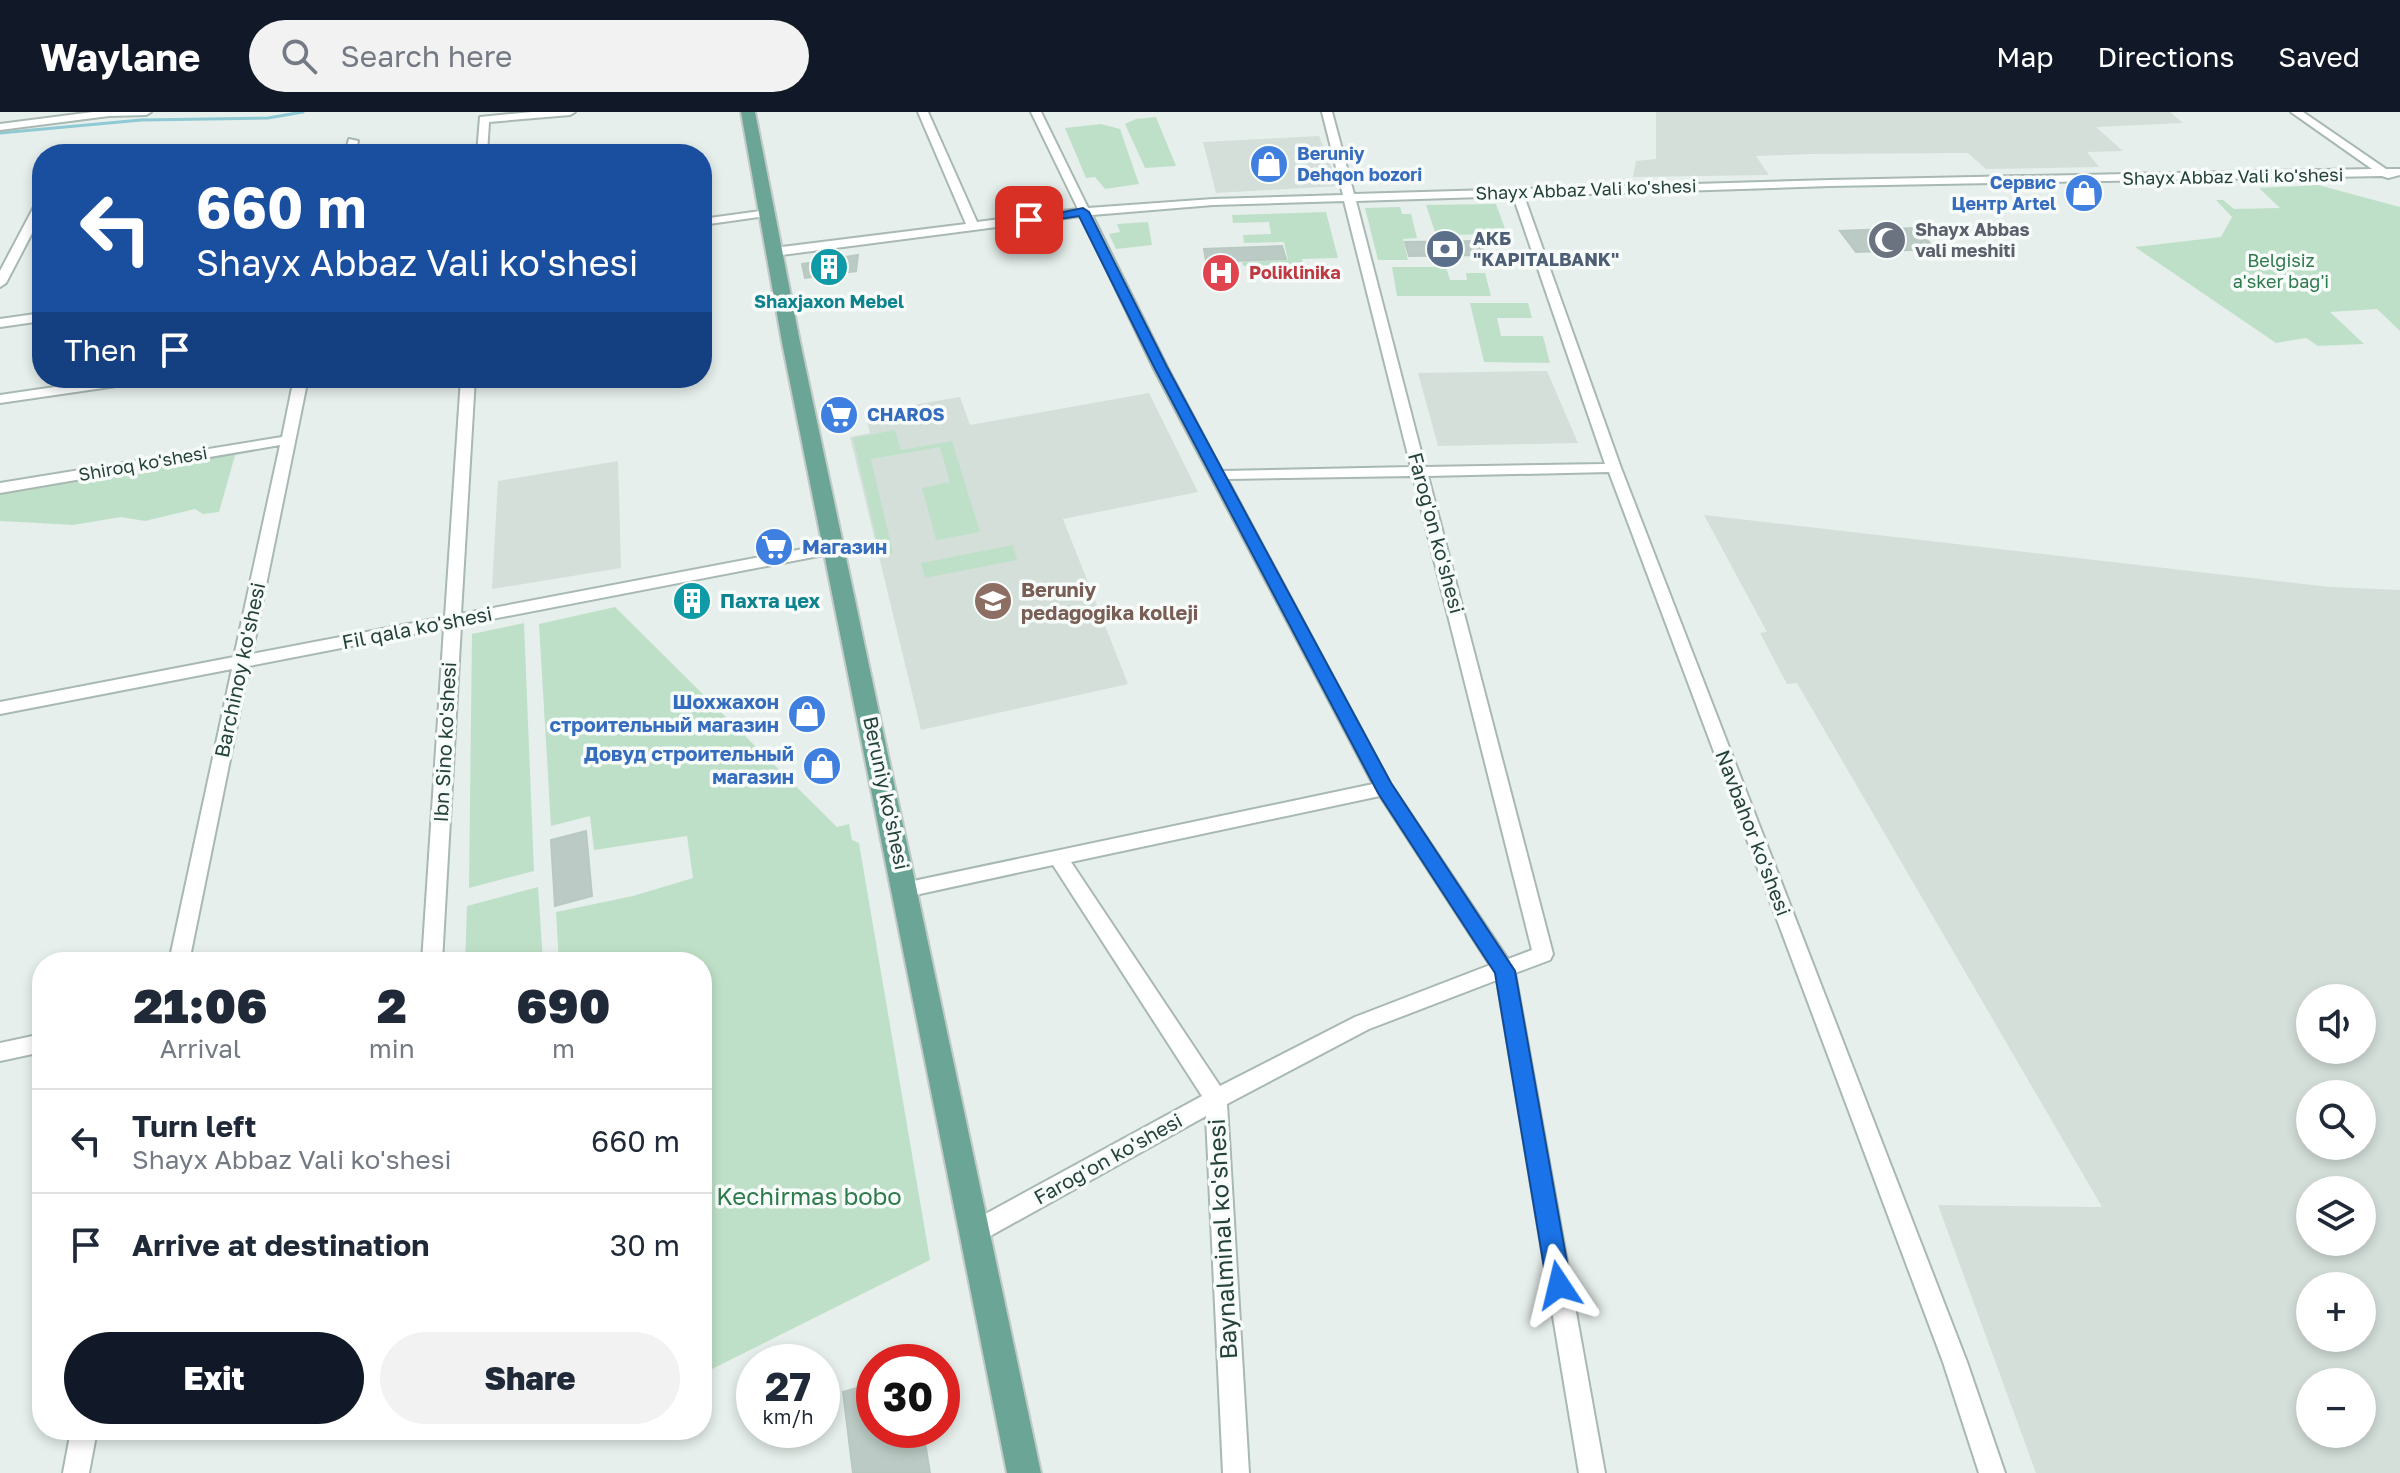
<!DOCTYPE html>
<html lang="en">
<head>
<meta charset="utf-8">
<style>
	:root { --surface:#fff; --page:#f2f2f3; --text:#1f2937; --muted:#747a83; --line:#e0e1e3; --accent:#111827 }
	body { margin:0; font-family:"Golos Text",sans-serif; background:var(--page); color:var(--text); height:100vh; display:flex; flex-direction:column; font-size:30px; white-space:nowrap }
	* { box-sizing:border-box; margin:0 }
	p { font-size:26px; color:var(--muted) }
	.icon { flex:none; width:44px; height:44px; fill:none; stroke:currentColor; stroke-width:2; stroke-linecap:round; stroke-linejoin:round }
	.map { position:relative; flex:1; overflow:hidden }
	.sheet { position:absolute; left:32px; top:840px; width:680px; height:488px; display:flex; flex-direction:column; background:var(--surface); border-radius:32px; box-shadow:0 4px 12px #0003 }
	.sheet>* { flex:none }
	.hud { position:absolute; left:32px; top:32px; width:680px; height:244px; border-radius:32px; box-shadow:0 4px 12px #0003; background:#1a4fa0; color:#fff; overflow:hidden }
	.tools { position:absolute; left:2296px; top:872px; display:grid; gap:16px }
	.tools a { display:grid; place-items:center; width:80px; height:80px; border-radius:50%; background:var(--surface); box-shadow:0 4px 12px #0003; font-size:40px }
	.speed { position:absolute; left:736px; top:1232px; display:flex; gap:16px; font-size:40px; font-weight:700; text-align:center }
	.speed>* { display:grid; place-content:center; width:104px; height:104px; border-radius:50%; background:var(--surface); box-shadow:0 4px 12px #0003; line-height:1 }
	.speed small { font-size:20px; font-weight:400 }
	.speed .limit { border:12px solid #d22; background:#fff; color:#111 }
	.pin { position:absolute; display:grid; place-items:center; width:68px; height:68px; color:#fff; margin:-34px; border-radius:16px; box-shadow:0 4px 12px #0006 }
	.me { position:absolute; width:88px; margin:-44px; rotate:350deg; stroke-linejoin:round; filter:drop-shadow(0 0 6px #0008) }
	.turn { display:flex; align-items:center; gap:28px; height:168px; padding:0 32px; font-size:36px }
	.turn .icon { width:104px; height:104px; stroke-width:2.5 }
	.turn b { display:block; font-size:56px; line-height:68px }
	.then { display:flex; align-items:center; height:76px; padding:0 32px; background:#0003; gap:16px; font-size:30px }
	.eta { display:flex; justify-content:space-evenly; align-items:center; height:136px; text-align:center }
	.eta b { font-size:48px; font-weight:800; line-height:56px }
	.primary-button { display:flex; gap:16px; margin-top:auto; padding:16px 32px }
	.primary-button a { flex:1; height:92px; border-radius:48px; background:var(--accent); color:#fff; font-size:32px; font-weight:800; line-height:92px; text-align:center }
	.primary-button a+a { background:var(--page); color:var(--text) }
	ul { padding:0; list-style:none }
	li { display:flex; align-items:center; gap:24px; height:104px; padding:0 32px; border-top:2px solid var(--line) }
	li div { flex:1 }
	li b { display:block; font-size:30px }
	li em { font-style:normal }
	header { display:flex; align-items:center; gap:48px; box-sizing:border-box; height:112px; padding:0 40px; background:var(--accent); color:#fff }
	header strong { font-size:38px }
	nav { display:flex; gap:44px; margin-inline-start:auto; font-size:28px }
	.search { width:560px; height:72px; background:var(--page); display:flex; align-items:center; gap:20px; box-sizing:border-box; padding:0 28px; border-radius:44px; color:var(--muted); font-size:30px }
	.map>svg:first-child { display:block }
	.built { fill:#d4dfda; fill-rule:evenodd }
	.green { fill:#bfe0c8 }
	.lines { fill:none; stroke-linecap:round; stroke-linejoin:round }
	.stream { stroke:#8ec9d4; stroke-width:3 }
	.building { fill:#bbcac4; stroke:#b8c9c2; stroke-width:2 }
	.minor-casing { stroke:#a8b8b2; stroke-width:4 }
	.major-casing { stroke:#c2cac8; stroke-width:4 }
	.minor { fill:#fff; fill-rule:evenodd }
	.major { fill:#6aa596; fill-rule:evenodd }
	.route { fill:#1a73e8; stroke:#114b97; stroke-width:2 }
	.labels { text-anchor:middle; stroke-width:7; stroke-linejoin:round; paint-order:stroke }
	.far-shop-label { font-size:18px; font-weight:bold; fill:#366cbe; stroke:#f7fbf9; text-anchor:start }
	.far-street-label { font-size:18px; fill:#24423a; stroke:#f7fbf9 }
	.far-worship-label { font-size:18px; font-weight:bold; fill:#5b616d; stroke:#f7fbf9; text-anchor:start }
	.far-service-label { font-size:18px; font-weight:bold; fill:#4e5e75; stroke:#f7fbf9; text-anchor:start }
	.far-park-label { font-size:18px; fill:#2d7a4b; stroke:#f7fbf9 }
	.far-health-label { font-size:18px; font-weight:bold; fill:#be3a42; stroke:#f7fbf9; text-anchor:start }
	.far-culture-label { font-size:18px; font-weight:bold; fill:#0d838f; stroke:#f7fbf9 }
	.street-label { font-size:20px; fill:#24423a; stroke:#f7fbf9 }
	.shop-label { font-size:20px; font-weight:bold; fill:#366cbe; stroke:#f7fbf9; text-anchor:end }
	.education-label { font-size:20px; font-weight:bold; fill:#785e54; stroke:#f7fbf9; text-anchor:start }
	.culture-label { font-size:20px; font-weight:bold; fill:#0d838f; stroke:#f7fbf9; text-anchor:start }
	.near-park-label { font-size:24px; fill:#2d7a4b; stroke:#f7fbf9 }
	.near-street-label { font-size:24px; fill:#24423a; stroke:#f7fbf9 }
</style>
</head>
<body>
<header>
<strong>Waylane</strong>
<div class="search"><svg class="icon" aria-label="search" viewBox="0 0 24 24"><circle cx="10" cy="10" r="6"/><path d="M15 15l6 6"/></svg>Search here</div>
<nav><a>Map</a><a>Directions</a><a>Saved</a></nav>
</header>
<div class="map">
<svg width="2400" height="1361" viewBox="0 0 2400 1361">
	<rect width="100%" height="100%" fill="#e6efeb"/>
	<path class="built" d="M1656,0H2170L2183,11L2096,15L2123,39L2087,40L2099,55L1986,57L1968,41L1812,42L1756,44L1769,63L1633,65L1636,49L1656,47Z
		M1319,24L1339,74L1216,81L1203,30Z
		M1547,259L1578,331L1438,334L1418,261Z
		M1149,281L1198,380L1063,407L1128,572L921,618L850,325L870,321L865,301L960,285L970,313Z
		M618,349L621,456L492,477L498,369Z
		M1704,403L2330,475L2400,478V1361H2036L1938,1093L2102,1095L1797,571L1787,572L1760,521L1767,520ZM2310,886H2362V938H2310ZM2362,982V1034H2310V982ZM2310,1078H2362V1130H2310ZM2310,1174H2362V1226H2310ZM2362,1270V1322H2310V1270Z"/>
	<path class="green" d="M1156,5L1176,54L1145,56L1125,12L1136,7Z
		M1101,12L1120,17L1139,72L1105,77L1095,65L1086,66L1065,16Z
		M2318,73L2400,95V219L2377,197L2330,200L2364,232L2318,234L2306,226L2276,231L2135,135L2221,125L2232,105L2216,88H2223L2234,97L2280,96L2259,76Z
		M1496,92L1507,122L1436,123L1426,93Z
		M1400,95L1402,102H1411L1417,126L1403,127L1408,148H1378L1365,96Z
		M1326,100L1338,146L1302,147L1303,152L1243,154L1242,150L1288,148L1284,130L1244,131L1243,123L1271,122L1269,110L1233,111L1232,103Z
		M1148,110L1152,133L1116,137L1109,122L1120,120L1117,112Z
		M1392,155H1446L1450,168H1467L1466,161H1485L1491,184H1397Z
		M1470,191H1528L1532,206H1497L1501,224H1543L1550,251L1484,250Z
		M895,318L901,338L952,329L980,420L936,428L922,376L950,370L940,335L871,347L893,441L880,443L853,326Z
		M236,340L219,400L203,402L195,397L145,409L121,405L73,413L0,409V380Z
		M1013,433L1017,448L925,466L921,451Z
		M615,495L837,715L849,712L852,728L859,731L930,1148L702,1262V850H559L556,800L633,784L693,766L687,724L594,738L590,704L551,714L539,512Z
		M524,511L534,759L469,776L472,522Z
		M538,775L543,850H465L467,794Z"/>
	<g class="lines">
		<path class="stream" d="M0,21L141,8L268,6L303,0"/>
	</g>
	<path class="building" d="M1917,116L1935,137L1856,140L1840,119Z
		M1480,129L1485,143L1409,144L1405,130Z
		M1282,134L1286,147L1233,149L1235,173L1210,174L1204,137Z
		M858,143L856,159L805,166L802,152Z
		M586,719L592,784L555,794L551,728Z
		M874,1271V1318H923L930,1361H853L843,1280Z"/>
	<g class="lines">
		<g class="minor-casing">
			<path id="minor" d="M93,0H151L146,3L109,4L0,18V12Z
				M532,0H575L570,3L489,10L487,42H477L480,5Z
				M918,0H928L977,110L1078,97L1031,0H1041L1088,96L1213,87L1343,83L1322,0H1332L1354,82L1830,68L2372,57L2291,0H2303L2386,57H2400V63L2388,66L2382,64L1830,74L1524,84L1621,356L1967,1250L2005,1361H1979L1943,1250L1609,360L1428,364L1553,842L1550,848L1515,861L1605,1361H1579L1497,868L1369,917L1227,992L1249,1361H1223L1206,1004L983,1128L975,1131L967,1128L964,1120L967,1112L1202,984L1053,753L906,785L899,782L896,777L899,772L1373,672L1153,255L1081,104L774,144L768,140L774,136L966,112ZM1513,84L1605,352L1425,355L1356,89ZM1344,89L1411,355L1222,359L1167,255L1092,103L1213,93ZM1413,364L1532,838L1508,847L1390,671L1227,367ZM1380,684L1490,853L1355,905L1220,974L1071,750Z
				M349,27L358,29L355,42H345Z
				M42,88V102L6,171L0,175V159L36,91Z
				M768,98L774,101L772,103L702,113V107Z
				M42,201V209L0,215V207Z
				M116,266H151L144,270L0,291V283Z
				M294,266H308L252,542L445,505L461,266H475L461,502L834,431L842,436L834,441L461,513L442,850H422L444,516L249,554L189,850H169L232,557L0,602V590L234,545L280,333L0,381V371L282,325Z
				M42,922V940L0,949V931Z
				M71,1318H97L89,1361H63Z"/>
		</g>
		<g class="major-casing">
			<path id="major" d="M741,0H755L800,230L1041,1361H1007L782,230Z"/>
		</g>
		<use href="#minor" class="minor"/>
		<use href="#major" class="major"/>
	</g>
	<path class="route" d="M1083,96L1089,100L1167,255L1391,671L1515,859L1571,1173L1567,1181L1559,1184L1551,1181L1547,1173L1495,861L1378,681L1154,255L1079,104L1029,112L1023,108Z"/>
	<defs>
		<g id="shop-disc" transform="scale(2)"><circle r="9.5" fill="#3f7fe0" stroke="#f7fbf9"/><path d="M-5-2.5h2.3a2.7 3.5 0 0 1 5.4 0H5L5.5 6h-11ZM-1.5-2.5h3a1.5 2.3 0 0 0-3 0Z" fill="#fff"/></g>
		<g id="mosque-disc" transform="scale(2)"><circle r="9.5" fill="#6b7280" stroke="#f7fbf9"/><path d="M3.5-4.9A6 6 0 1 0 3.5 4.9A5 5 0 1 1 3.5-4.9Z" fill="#fff"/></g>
		<g id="bank-disc" transform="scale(2)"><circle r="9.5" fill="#5c6f8a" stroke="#f7fbf9"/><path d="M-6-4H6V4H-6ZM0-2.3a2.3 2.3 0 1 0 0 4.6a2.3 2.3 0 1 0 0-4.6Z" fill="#fff"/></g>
		<g id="building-disc" transform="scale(2)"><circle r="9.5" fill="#0f9aa8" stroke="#f7fbf9"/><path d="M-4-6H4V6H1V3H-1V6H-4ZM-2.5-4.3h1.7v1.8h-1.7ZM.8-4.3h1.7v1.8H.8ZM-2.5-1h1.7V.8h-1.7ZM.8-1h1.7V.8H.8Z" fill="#fff"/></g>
		<g id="hospital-disc" transform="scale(2)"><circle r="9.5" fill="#e0444e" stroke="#f7fbf9"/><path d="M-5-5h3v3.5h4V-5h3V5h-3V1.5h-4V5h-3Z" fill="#fff"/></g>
		<g id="supermarket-disc" transform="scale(2)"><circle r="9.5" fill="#3f7fe0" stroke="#f7fbf9"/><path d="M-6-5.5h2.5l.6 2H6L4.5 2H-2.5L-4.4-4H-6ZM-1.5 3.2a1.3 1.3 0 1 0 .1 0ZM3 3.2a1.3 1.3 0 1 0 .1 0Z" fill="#fff"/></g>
		<g id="university-disc" transform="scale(2)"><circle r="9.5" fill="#8d6e63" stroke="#f7fbf9"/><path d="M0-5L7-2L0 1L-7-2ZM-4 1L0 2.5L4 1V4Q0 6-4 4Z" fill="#fff"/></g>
	</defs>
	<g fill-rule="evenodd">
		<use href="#shop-disc" x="1269" y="52"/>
		<use href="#shop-disc" x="2084" y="81"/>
		<use href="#mosque-disc" x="1887" y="128"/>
		<use href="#bank-disc" x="1445" y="137"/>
		<use href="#building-disc" x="829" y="155"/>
		<use href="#hospital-disc" x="1221" y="161"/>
		<use href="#supermarket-disc" x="839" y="303"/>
		<use href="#supermarket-disc" x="774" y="435"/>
		<use href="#building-disc" x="692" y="489"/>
		<use href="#university-disc" x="993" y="489"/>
		<use href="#shop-disc" x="807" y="602"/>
		<use href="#shop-disc" x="822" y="654"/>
	</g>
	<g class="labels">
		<g class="far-shop-label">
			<text x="1297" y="48">Beruniy<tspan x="1297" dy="21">Dehqon bozori</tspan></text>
			<text x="2056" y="77" text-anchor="end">Сервис<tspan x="2056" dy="21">Центр Artel</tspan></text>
			<text x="867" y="309">CHAROS</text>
		</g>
		<g class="far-street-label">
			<text transform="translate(2233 65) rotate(-1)" y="6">Shayx Abbaz Vali ko'shesi</text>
			<text transform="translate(1586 78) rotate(-2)" y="6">Shayx Abbaz Vali ko'shesi</text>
			<text transform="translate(143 352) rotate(-10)" y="6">Shiroq ko'shesi</text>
		</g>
		<g class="far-worship-label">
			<text x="1915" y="124">Shayx Abbas<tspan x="1915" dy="21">vali meshiti</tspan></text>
		</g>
		<g class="far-service-label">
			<text x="1473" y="133">АКБ<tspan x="1473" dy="21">"KAPITALBANK"</tspan></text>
		</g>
		<g class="far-park-label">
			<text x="2281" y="155">Belgisiz<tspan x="2281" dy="21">a'sker bag'i</tspan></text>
		</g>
		<g class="far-health-label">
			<text x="1249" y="167">Poliklinika</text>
		</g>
		<g class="far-culture-label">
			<text x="829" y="196">Shaxjaxon Mebel</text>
		</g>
		<g class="street-label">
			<text transform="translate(1436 421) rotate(75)" y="7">Farog'on ko'shesi</text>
			<text transform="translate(417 516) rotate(-11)" y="7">Fil qala ko'shesi</text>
			<text transform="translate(240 558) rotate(-78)" y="7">Barchinoy ko'shesi</text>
			<text transform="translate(445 630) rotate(-87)" y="7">Ibn Sino ko'shesi</text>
			<text transform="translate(886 681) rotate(78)" y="7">Beruniy ko'shesi</text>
			<text transform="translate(1753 721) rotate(69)" y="7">Navbahor ko'shesi</text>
			<text transform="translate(1108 1047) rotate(-29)" y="7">Farog'on ko'shesi</text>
		</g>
		<g class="shop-label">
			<text x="802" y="442" text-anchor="start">Магазин</text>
			<text x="779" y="597">Шохжахон<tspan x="779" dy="23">строительный магазин</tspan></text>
			<text x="794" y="649">Довуд строительный<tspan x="794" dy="23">магазин</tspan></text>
		</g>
		<g class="education-label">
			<text x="1021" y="485">Beruniy<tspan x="1021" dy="23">pedagogika kolleji</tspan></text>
		</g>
		<g class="culture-label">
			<text x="720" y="496">Пахта цех</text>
		</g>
		<g class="near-park-label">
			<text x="809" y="1093">Kechirmas bobo</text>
		</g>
		<g class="near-street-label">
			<text transform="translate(1223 1127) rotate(-93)" y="8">Baynalminal ko'shesi</text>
		</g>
	</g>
</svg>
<div class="tools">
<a><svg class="icon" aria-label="sound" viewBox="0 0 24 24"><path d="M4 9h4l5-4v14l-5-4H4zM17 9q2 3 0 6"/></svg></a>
<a><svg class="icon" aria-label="search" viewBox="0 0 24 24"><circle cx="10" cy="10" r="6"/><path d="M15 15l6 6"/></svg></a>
<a><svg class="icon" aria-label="layers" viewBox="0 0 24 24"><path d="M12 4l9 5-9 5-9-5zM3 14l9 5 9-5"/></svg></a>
<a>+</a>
<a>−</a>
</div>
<div class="speed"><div>27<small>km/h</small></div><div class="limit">30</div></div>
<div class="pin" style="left:1029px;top:108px;background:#d93025"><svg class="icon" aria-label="arrive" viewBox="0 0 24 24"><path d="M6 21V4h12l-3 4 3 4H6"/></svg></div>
<svg class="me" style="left:1559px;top:1173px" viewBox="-20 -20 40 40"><path d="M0-17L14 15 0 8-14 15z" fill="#1a73e8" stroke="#fff" stroke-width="4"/></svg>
<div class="hud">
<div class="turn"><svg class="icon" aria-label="left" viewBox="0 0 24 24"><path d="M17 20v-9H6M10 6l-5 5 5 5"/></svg><div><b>660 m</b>Shayx Abbaz Vali ko'shesi</div></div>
<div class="then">Then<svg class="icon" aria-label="arrive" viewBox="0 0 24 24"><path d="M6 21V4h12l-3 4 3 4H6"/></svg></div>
</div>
<section class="sheet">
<div class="eta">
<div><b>21:06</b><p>Arrival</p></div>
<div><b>2</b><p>min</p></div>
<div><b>690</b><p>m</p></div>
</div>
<ul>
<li><svg class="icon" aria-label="left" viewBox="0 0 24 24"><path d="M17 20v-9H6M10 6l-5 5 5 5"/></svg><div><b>Turn left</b><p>Shayx Abbaz Vali ko'shesi</p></div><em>660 m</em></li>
<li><svg class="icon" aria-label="arrive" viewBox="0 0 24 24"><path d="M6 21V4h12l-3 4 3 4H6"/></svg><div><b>Arrive at destination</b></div><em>30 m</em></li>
</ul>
<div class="primary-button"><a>Exit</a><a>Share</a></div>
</section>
</div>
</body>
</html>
